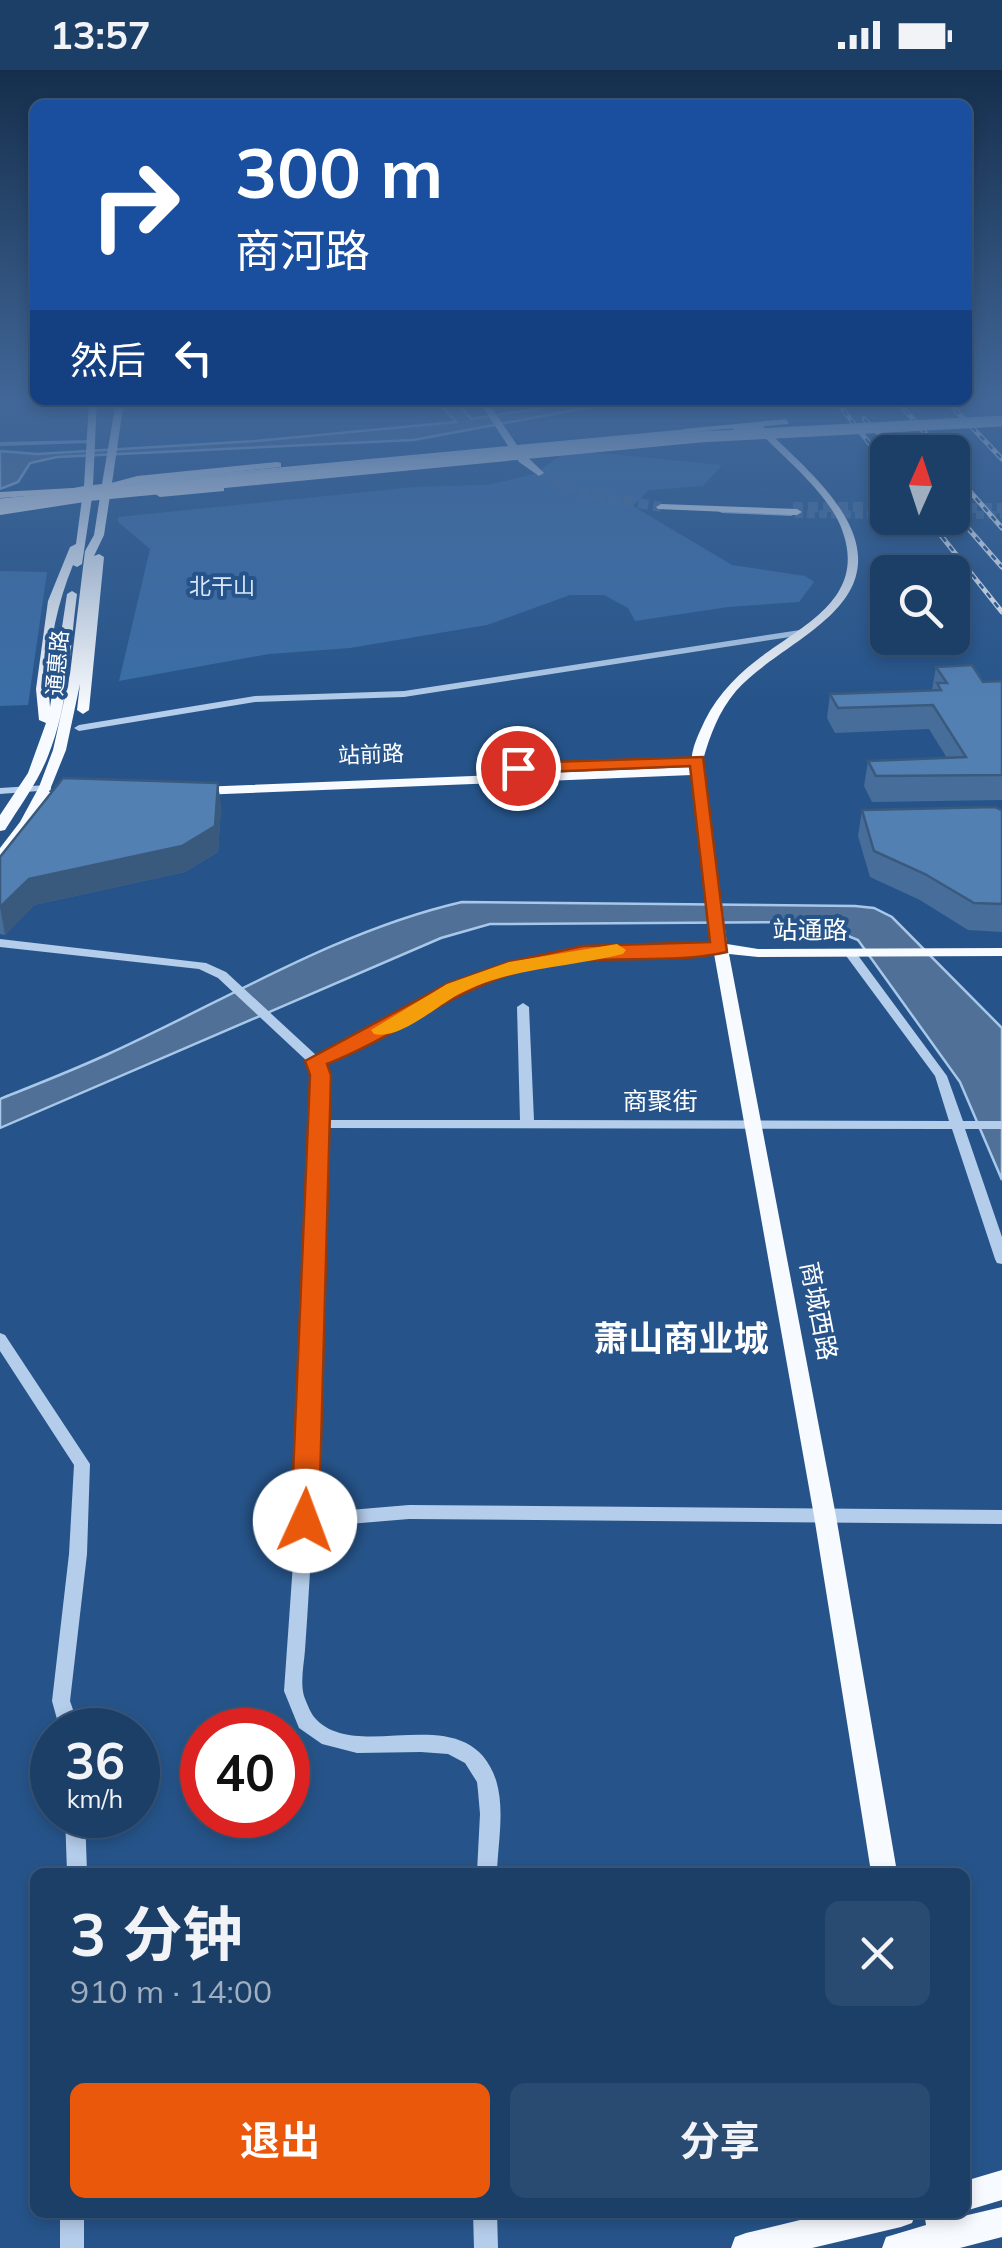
<!DOCTYPE html>
<html lang="zh">
<head>
<meta charset="utf-8">
<style>
	:root { --surface:#1c3f68; --page:#294a71; --text:#f1f3f6; --muted:#a0afc0; --line:#3a587c; --accent:#ea580c }
	body { margin:0; font-family:Mulish,"Noto Sans SC",sans-serif; background:var(--page); color:var(--text); height:100vh; display:flex; flex-direction:column; font-size:38px; white-space:nowrap }
	* { box-sizing:border-box; margin:0 }
	p { font-size:32px; color:var(--muted) }
	.icon { flex:none; width:55px; height:55px; fill:none; stroke:currentColor; stroke-width:2; stroke-linecap:round; stroke-linejoin:round }
	.map { position:relative; flex:1; overflow:hidden }
	.panel { position:absolute; left:30px; top:1798px; width:940px; height:350px; display:flex; flex-direction:column; background:var(--surface); border-radius:15px; box-shadow:0 5px 15px #0003,0 0 0 2px var(--line) }
	.panel>* { flex:none }
	.hud { position:absolute; left:30px; top:30px; width:942px; height:305px; border-radius:15px; box-shadow:0 5px 15px #0003,0 0 0 2px var(--line); background:#1a4fa0; color:#fff; overflow:hidden }
	.needle { width:65px; rotate:3deg }
	.tools { position:absolute; left:870px; top:365px; display:grid; gap:20px }
	.tools a { display:grid; place-items:center; width:100px; height:100px; border-radius:15px; background:var(--surface); box-shadow:0 5px 15px #0003,0 0 0 2px var(--line); font-size:50px }
	.speed { position:absolute; left:30px; top:1638px; display:flex; gap:20px; font-size:50px; font-weight:700; text-align:center }
	.speed>* { display:grid; place-content:center; width:130px; height:130px; border-radius:50%; background:var(--surface); box-shadow:0 5px 15px #0003,0 0 0 2px var(--line); line-height:1 }
	.speed small { font-size:25px; font-weight:400 }
	.speed .limit { border:15px solid #d22; background:#fff; color:#111 }
	.pin { position:absolute; display:grid; place-items:center; width:85px; height:85px; color:#fff; margin:-42px; border:5px solid #fff; border-radius:50%; box-shadow:0 2px 10px #0007 }
	.me { position:absolute; width:110px; margin:-55px; rotate:2deg; stroke-linejoin:round; filter:drop-shadow(0 0 8px #0008) }
	.turn { display:flex; align-items:center; gap:35px; height:210px; padding:0 40px; font-size:45px }
	.turn .icon { width:130px; height:130px; stroke-width:2.5 }
	.turn b { display:block; font-size:70px; line-height:85px }
	.then { display:flex; align-items:center; height:95px; padding:0 40px; background:#0003; gap:20px; font-size:38px }
	.round { display:grid; place-items:center; flex:none; width:105px; height:105px; border-radius:15px; background:var(--page) }
	.headline { display:flex; align-items:center; justify-content:space-between; height:170px; padding:0 40px }
	h1 { font-size:60px; font-weight:700; line-height:75px }
	.action { display:flex; gap:20px; margin-top:auto; padding:20px 40px }
	.action a { flex:1; height:115px; border-radius:15px; background:var(--accent); color:#fff; font-size:40px; font-weight:700; line-height:115px; text-align:center }
	.action a+a { background:var(--page); color:var(--text) }
	.status { display:flex; justify-content:space-between; align-items:center; height:70px; padding:0 50px; background:var(--surface); direction:ltr }
	.status svg { height:28px; fill:currentColor }
	.map>svg:first-child { display:block }
	.green { fill:#3b6ea7 }
	.water { fill:#517097; stroke:#a8c8ea; stroke-width:2.5 }
	.lines { fill:none; stroke-linecap:round; stroke-linejoin:round }
	.minor-tunnel { stroke:#476e9c; stroke-width:8; stroke-dasharray:8 4; stroke-linecap:butt }
	.major-tunnel { stroke:#476e9c; stroke-width:10; stroke-dasharray:10 5; stroke-linecap:butt }
	.minor { fill:#b4cdea; fill-rule:evenodd }
	.major { fill:#f7fafe; fill-rule:evenodd }
	.highway { fill:#fff; fill-rule:evenodd }
	.rail-casing { stroke:#fff; stroke-width:5 }
	.rail { stroke:#26548a; stroke-width:2.5; stroke-dasharray:6; stroke-linecap:butt }
	.highway-bridge { stroke:#fff; stroke-width:11 }
	.wall { fill:#476e9a }
	.shaded-wall { fill:#3a5a7d }
	.building { fill:#5380b3; stroke:#3a5a7d; stroke-width:2.5 }
	.route { fill:#ea580c; stroke:#983908; stroke-width:2.5 }
	.slow { fill:#f59e0b }
	.labels { text-anchor:middle; stroke-width:8; stroke-linejoin:round; paint-order:stroke }
	.far-park-label { font-size:22px; fill:#d8e7f7; stroke:#26548a }
	.far-street-label { font-size:22px; fill:#fff; stroke:#26548a }
	.street-label { font-size:25px; fill:#fff; stroke:#26548a }
	.district-label { font-size:35px; font-weight:bold; fill:#fff; stroke:#26548a }
</style>
</head>
<body>
<div class="status"><b>13:57</b><svg viewBox="0 0 49 12"><path d="M0 12V9h3v3zM5 12V6h3v6zM10 12V3h3v9zM15 12V0h3v12zM26 1h20v11H26zM47 4h2v5h-2z"/></svg></div>
<div class="map">
<svg width="1002" height="2178" viewBox="0 0 1002 2178">
	<rect width="100%" height="100%" fill="#26548a"/>
	<path class="green" d="M568,380L722,395L703,416L649,420L633,436L732,495L805,506L814,512L799,532L728,537L635,551L628,538L604,525H570L487,555L350,578L269,584L119,611L150,479L118,452V447L414,417L488,415L535,404Z
		M0,501L47,502L28,635L0,636Z"/>
	<path class="water" d="M437,331H456L471,349L567,334L592,337L413,370L57,387L30,393L18,412L0,419V381L37,384L256,371L456,352Z
		M462,832L855,836L874,838L892,847L1002,958V1110L960,1012L858,870L814,852L490,854L441,868L0,1058V1029C35,1015 71,1001 106,985C223,932 336,861 462,832Z"/>
	<g class="lines">
		<path class="minor-tunnel" d="M795,444L888,445
			M952,445H1002"/>
		<path class="major-tunnel" d="M539,403L576,422L661,437
			M793,437H888
			M952,438H1002"/>
		<path class="minor" d="M91,370L89,373L0,376V372Z
			M719,439L791,442L795,444L791,446L722,443L718,441Z
			M800,560L804,563L803,565L404,627L255,632L79,661L74,658L79,655L255,626L404,621Z
			M47,715L51,716V720L0,724V718Z
			M0,869L206,893L226,902L317,986C365,966 406,934 454,914C539,879 629,875 720,874L724,876L726,878L724,880C702,884 678,882 655,883C601,884 546,890 495,907C433,928 382,968 322,993L327,1005L326,1050H520L517,937L523,933L529,937L534,1050L949,1051L935,1006L844,883L850,879L854,880L947,1006L963,1051H1002V1059H965L1002,1167V1194L997,1193L995,1189L952,1059L326,1058L314,1443L409,1435L1002,1440V1454L409,1449L313,1457C310,1498 308,1539 305,1580C304,1594 300,1612 304,1626C306,1631 310,1642 314,1647C356,1697 467,1624 496,1710C505,1739 498,1773 497,1802H477L480,1744L478,1721L477,1712L465,1693L448,1684L421,1682L357,1683L322,1674L299,1658L284,1621L296,1451L315,1005L309,993L218,908L199,899L0,877Z
			M0,1263L5,1265L90,1394L87,1484L70,1631L80,1660H60L52,1631L69,1484L74,1395L0,1281Z
			M65,1745H85L87,1802H67Z
			M60,2142H84V2178H60Z
			M473,2142H497L498,2178H474Z"/>
		<path class="major" d="M89,331H97L93,415L102,414L116,331H124L112,413L508,376L479,331H487L517,375L710,357L714,360L520,380L542,401L544,403L539,406L519,392L512,381L111,419L104,465L94,486L99,484L104,487L89,640L83,644L77,640L80,614L66,680L49,722L73,721L80,725L73,729L45,730L33,753L5,791L0,792V778L20,752L39,717L53,680L70,604L85,481L94,465L101,420L93,421L82,494L77,497L73,495C55,539 45,590 50,637L67,524L72,521L77,524C70,577 69,635 48,686C38,712 20,736 5,760L0,761V745L28,703L46,653L39,650L36,619L48,531L70,477L76,474L83,421L69,423L64,420L84,416Z
			M761,354C790,384 829,415 848,452C892,539 781,570 736,621C719,641 710,665 703,690L727,874L758,879L1002,878V886L758,887L729,884L836,1446L897,1802H871L814,1446L713,878L692,705L199,725L192,721L199,717L692,697C690,685 695,672 700,661C712,632 732,609 757,590C804,554 869,528 841,457C827,422 782,386 756,359L736,361L732,358Z
			M661,434L797,439L802,442L797,445L658,439L656,437Z
			M1002,2100V2130L965,2141V2111Z
			M1002,2137V2167L960,2178H882L886,2167L926,2155L924,2142H954L955,2148Z
			M833,2142H916L912,2153L901,2157L812,2178H731L735,2167L746,2163Z"/>
		<path class="highway" d="M786,349L789,354L688,362L683,359Z
			M277,392L281,393V397L137,412L105,419L100,416L137,406Z
			M220,416L224,417V421L160,427L155,424L160,421Z
			M91,417V421L87,422L0,428V422Z
			M87,426L91,427V431L0,445V439Z"/>
		<g class="rail-casing">
			<path id="rail" d="M836,331L888,397
				M897,331L942,382
				M947,331L1002,389
				M864,349L897,382
				M952,401L1002,458
				M952,440L1002,497
				M927,448L1002,542"/>
		</g>
		<use href="#rail" class="rail"/>
		<path class="highway-bridge" d="M0,434L699,367L1002,351"/>
	</g>
	<path class="wall" d="M936,597L983,612L1002,611V730L872,732L864,716L868,691L947,688L929,659L835,663L827,648L830,624L932,620Z
		M218,713L221,738L218,782L185,802L34,835L5,865L0,864V787Z
		M862,740H1002V862L968,860L920,830L870,807L858,766Z"/>
	<path class="shaded-wall" d="M218,713L221,738L218,782L185,802L34,835L5,865L0,837L29,809Z"/>
	<path class="building" d="M972,595L983,612L1002,611V705L876,706L868,691L966,687L933,635L838,638L830,624L941,620L937,613H947L936,597Z
		M63,708L218,713L215,756L182,776L29,809L0,837V787Z
		M995,737L1002,740V834L974,833L925,804L874,781L862,740Z"/>
	<linearGradient id="sky" x2="0" y2="1"><stop stop-color="#152e4c"/><stop offset="0.52" stop-color="#416798"/><stop offset="1" stop-color="#416798" stop-opacity="0"/></linearGradient>
	<rect width="1002" height="636" fill="url(#sky)"/>
	<path class="route" d="M703,687L727,882C662,897 591,880 521,901C451,921 394,968 327,994L331,1005L319,1451L315,1459H295L291,1451L310,1005L305,991L447,914L509,892L583,876L710,872L690,696L518,703L510,698L518,693Z"/>
	<path class="slow" d="M617,874L626,880L623,884C567,898 510,897 457,925C436,937 399,970 374,964L371,960L447,914L509,892Z"/>
	<g class="labels">
		<g class="far-park-label">
			<text x="222" y="524">北干山</text>
		</g>
		<g class="far-street-label">
			<text transform="translate(57 593) rotate(-85)" y="8">通惠路</text>
			<text transform="translate(371 684) rotate(-2)" y="8">站前路</text>
		</g>
		<g class="street-label">
			<text x="810" y="869">站通路</text>
			<text x="660" y="1040">商聚街</text>
			<text transform="translate(819 1241) rotate(79)" y="9">商城西路</text>
		</g>
		<g class="district-label">
			<text x="681" y="1281">萧山商业城</text>
		</g>
	</g>
</svg>
<div class="tools">
<a><svg class="needle" viewBox="-14 -14 28 28"><path d="M0-13l5 13h-10z" fill="#e53935"/><path d="M0 13l5-13h-10z" fill="#a0afc0"/></svg></a>
<a><svg class="icon" aria-label="search" viewBox="0 0 24 24"><circle cx="10" cy="10" r="6"/><path d="M15 15l6 6"/></svg></a>
</div>
<div class="speed"><div>36<small>km/h</small></div><div class="limit">40</div></div>
<div class="pin" style="left:518px;top:698px;background:#d93025"><svg class="icon" aria-label="arrive" viewBox="0 0 24 24"><path d="M6 21V4h12l-3 4 3 4H6"/></svg></div>
<svg class="me" style="left:305px;top:1451px" viewBox="-20 -20 40 40"><circle r="19" fill="#fff"/><path d="M0-13L10 11 0 6-10 11z" fill="#ea580c"/></svg>
<div class="hud">
<div class="turn"><svg class="icon" aria-label="right" viewBox="0 0 24 24"><path d="M7 20v-9h11M14 6l5 5-5 5"/></svg><div><b>300 m</b>商河路</div></div>
<div class="then">然后<svg class="icon" aria-label="left" viewBox="0 0 24 24"><path d="M17 20v-9H6M10 6l-5 5 5 5"/></svg></div>
</div>
<section class="panel">
<div class="headline"><div><h1>3 分钟</h1><p>910 m · 14:00</p></div><a class="round"><svg class="icon" aria-label="close" viewBox="0 0 24 24"><path d="M6 6l12 12M18 6L6 18"/></svg></a></div>
<div class="action"><a>退出</a><a>分享</a></div>
</section>
</div>
</body>
</html>
